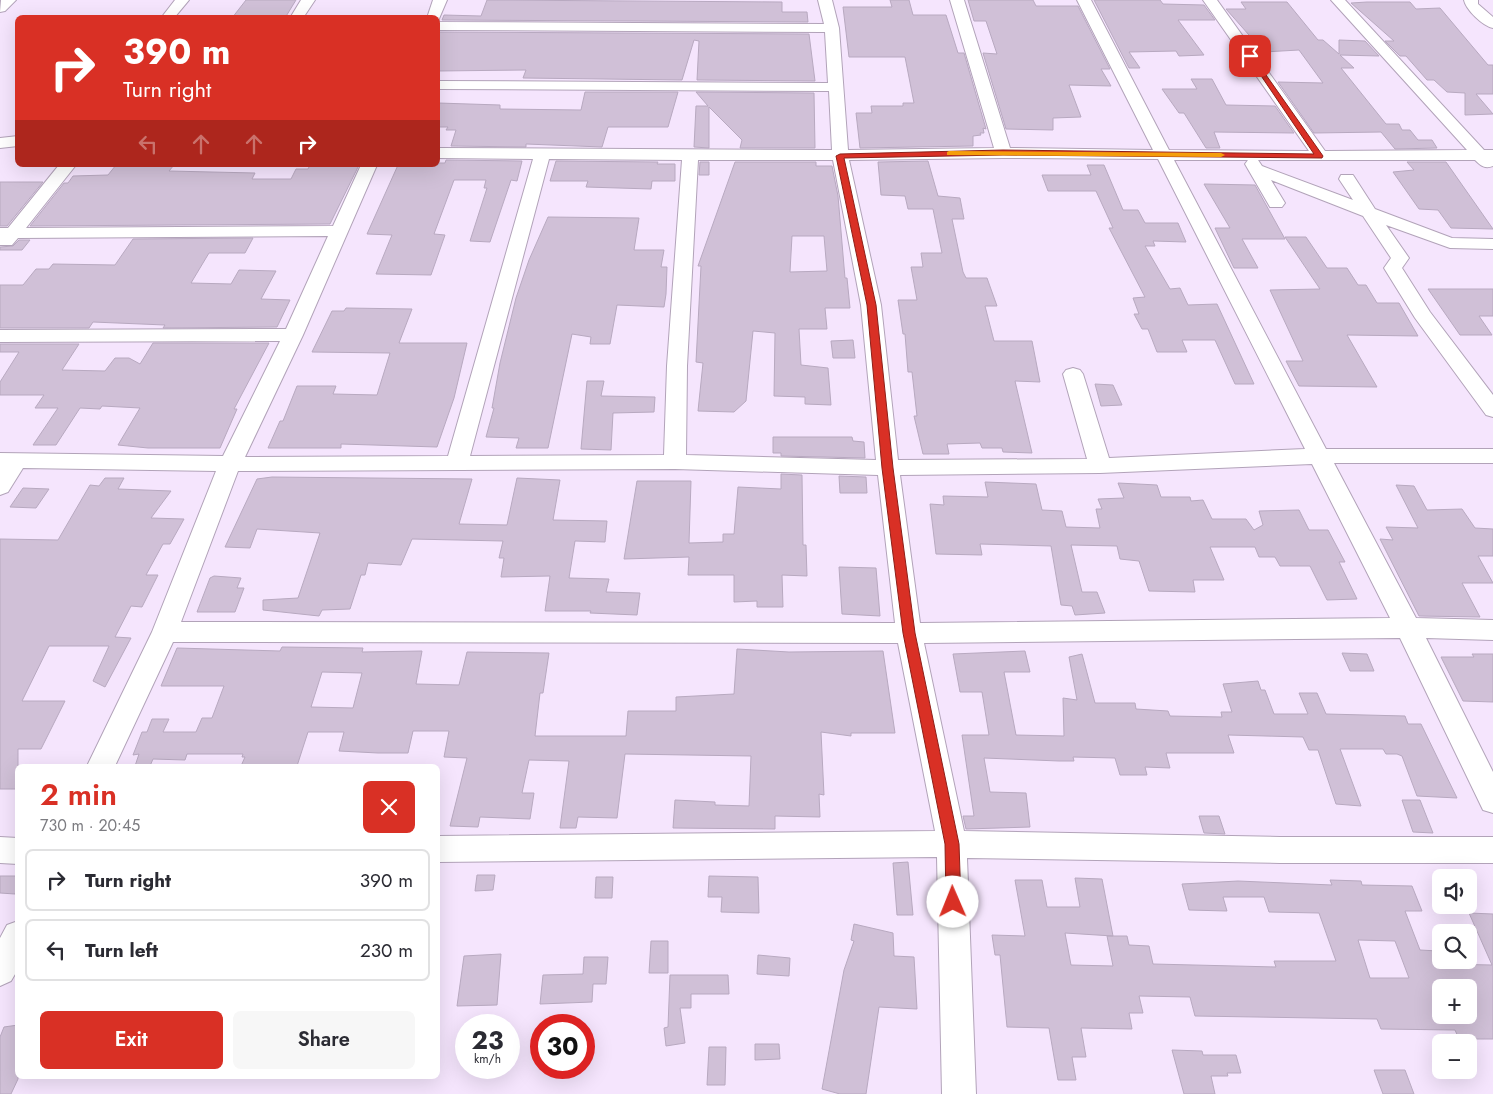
<!DOCTYPE html>
<html lang="en">
<head>
<meta charset="utf-8">
<style>
	:root { --surface:#fff; --page:#f7f7f7; --text:#2b2b33; --muted:#7c7c81; --line:#e1e1e2; --accent:#d93025 }
	body { margin:0; font-family:Jost,sans-serif; background:var(--page); color:var(--text); height:100vh; display:flex; flex-direction:column; font-size:19px; white-space:nowrap }
	* { box-sizing:border-box; margin:0 }
	p { font-size:16px; color:var(--muted) }
	.icon { flex:none; width:28px; height:28px; fill:none; stroke:currentColor; stroke-width:2; stroke-linecap:round; stroke-linejoin:round }
	.map { position:relative; flex:1; overflow:hidden }
	.details { position:absolute; left:15px; top:764px; width:425px; height:315px; display:flex; flex-direction:column; background:var(--surface); border-radius:8px; box-shadow:0 5px 20px #0002 }
	.details>* { flex:none }
	.top-card { position:absolute; left:15px; top:15px; width:425px; height:152px; border-radius:8px; box-shadow:0 5px 20px #0002; background:#d93025; color:#fff; overflow:hidden }
	.buttons { position:absolute; left:1432px; top:869px; display:grid; gap:10px }
	.buttons a { display:grid; place-items:center; width:45px; height:45px; border-radius:8px; background:var(--surface); box-shadow:0 5px 20px #0002; font-size:25px }
	.speed { position:absolute; left:455px; top:1014px; display:flex; gap:10px; font-size:25px; font-weight:700; text-align:center }
	.speed>* { display:grid; place-content:center; width:65px; height:65px; border-radius:50%; background:var(--surface); box-shadow:0 5px 20px #0002; line-height:1 }
	.speed small { font-size:12px; font-weight:400 }
	.speed .limit { border:8px solid #d22; background:#fff; color:#111 }
	.pin { position:absolute; display:grid; place-items:center; width:42px; height:42px; color:#fff; margin:-21px; border-radius:10px; box-shadow:0 2px 8px #0006 }
	.me { position:absolute; width:55px; margin:-28px; rotate:359deg; stroke-linejoin:round; filter:drop-shadow(0 0 4px #0008) }
	.turn { display:flex; align-items:center; gap:18px; height:105px; padding:0 25px; font-size:22px }
	.turn .icon { width:65px; height:65px; stroke-width:2.5 }
	.turn b { display:block; font-size:35px; line-height:42px }
	.lanes { display:flex; align-items:center; height:48px; padding:0 25px; background:#0003; justify-content:center; gap:25px; direction:ltr }
	.lanes .off { opacity:.35 }
	.round { display:grid; place-items:center; flex:none; width:52px; height:52px; border-radius:8px; background:var(--page) }
	.summary { display:flex; align-items:center; justify-content:space-between; height:85px; padding:0 25px }
	h1 { font-size:30px; font-weight:600; line-height:38px; color:var(--accent) }
	.action { display:flex; gap:10px; margin-top:auto; padding:10px 25px }
	.action a { flex:1; height:58px; border-radius:8px; background:var(--accent); color:#fff; font-size:20px; font-weight:600; line-height:58px; text-align:center }
	.action a+a { background:var(--page); color:var(--text) }
	ul { padding:0; list-style:none }
	li { display:flex; align-items:center; gap:15px; height:62px; margin:0 10px 8px; padding:0 15px; border:2px solid var(--line); border-radius:8px }
	li div { flex:1 }
	li b { display:block; font-size:19px }
	li em { font-style:normal }
	.map>svg:first-child { display:block }
	.building { fill:#d0c0d7; stroke:#b8a9c0; fill-rule:evenodd }
	.lines { fill:none; stroke-linecap:round; stroke-linejoin:round }
	.street-casing { stroke:#b2a3b9; stroke-width:2 }
	.street { fill:#fff; fill-rule:evenodd }
	.route { fill:#d93025; stroke:#8d1f18 }
	.slow { fill:#f59e0b }
</style>
</head>
<body>
<div class="map">
<svg width="1493" height="1094" viewBox="0 0 1493 1094">
	<rect width="100%" height="100%" fill="#f5e5fd"/>
	<path class="building" d="M246,0H296L285,18H232Z
		M487,0L782,2V12H807L808,22L442,20L444,15L481,16Z
		M890,0H909L913,15H946L958,53H964L986,129L983,128L984,133H980L981,135L973,136V146L860,148L856,113H872L871,106H903V103H914L905,57H849L843,7H892Z
		M968,0H1033L1036,6H1078L1110,69H1101L1111,86L1069,85L1081,117L1053,118V130L1006,129L983,53L997,54L986,21H974Z
		M1094,0H1160L1163,4L1204,5L1215,20H1178L1204,55L1179,56L1176,51L1129,52L1140,68H1129Z
		M1241,2H1287L1318,40H1323L1339,54V40L1365,41L1379,56L1340,55L1354,68H1341L1386,124H1399L1402,130H1410L1418,140H1432L1437,148L1395,149L1381,132L1314,133L1278,82L1323,83L1299,50L1264,52L1226,9H1246Z
		M1367,2H1410L1416,9L1440,8L1488,65H1493V94H1476L1493,114L1465,115V93L1447,92L1434,80H1427L1406,56H1400L1385,41H1394L1351,3Z
		M438,32L809,34L815,81L697,80L699,41L694,40L682,80L523,78L526,70L438,71Z
		M1191,79H1212L1226,105L1275,106L1294,133L1214,132L1220,148H1206L1184,113H1179L1162,89H1197Z
		M585,92H678L668,127H608L602,147L526,144V147L451,146L456,130H446L448,127H438V103L500,105V109L581,110Z
		M696,92L814,93L815,148H740L742,140L709,107V148L694,147L696,106H708Z
		M446,160L522,161L517,181L511,180L490,242L470,241L487,188H484L486,180H454L434,234L445,235L431,275L376,274L392,235L367,234L398,165H438V163H445Z
		M556,161L658,162L657,164H675V181H652L651,189L586,187L588,181H550Z
		M928,161L938,196L960,198L964,219H952L963,272L966,278H987L997,306H985L994,341H1032L1040,382L1015,381L1032,453L1003,452L1002,448H982L980,443L947,444L949,454H923L914,416H917L912,372H908L905,334H903L898,300H917L911,267H923L921,253H942L933,209H908L905,196L881,195L878,162Z
		M700,162H709V175H699Z
		M735,162H816V166H832L838,196L845,278H847L850,308H825L827,329H799L801,365L828,368L831,405L805,404V397L774,396L775,333L753,331L746,401L734,412L698,411L703,363L696,362L701,266H698ZM792,236H824L827,271L790,272Z
		M1407,162H1446L1493,229L1451,228L1438,210L1419,209L1393,172L1414,170Z
		M116,165H174L169,171L255,173L252,179H291L296,169H308L310,165H359L330,224L30,226L64,183H68L73,176L108,175Z
		M1087,165H1104L1123,210H1138L1145,223H1178L1186,242L1153,241L1155,246H1145L1170,289L1180,288L1188,305L1217,304L1254,384H1235L1215,340H1182L1187,352H1157L1148,329H1142L1134,314H1139L1133,298L1145,297L1109,228H1113L1096,191H1048L1042,175H1091Z
		M0,182H43L7,226H0Z
		M1204,184L1255,185L1285,239H1242L1258,268H1234L1215,228H1230Z
		M548,217L639,218L634,250H664L661,267H667L666,294L664,307L617,305L610,344H590L591,337L572,334L548,448H516L519,438L486,437L494,408H492L500,363L516,298L529,260Z
		M1285,237H1306L1327,268H1347L1358,285H1366L1377,303H1399L1418,336L1347,335L1377,387L1299,386L1286,361H1303L1270,290L1320,289Z
		M253,238L245,253H209L191,283L231,284L239,270L276,271L261,299L290,300L277,327L163,328L165,325L93,322L89,328H0V285H23L36,269H49L53,264L115,265L133,239Z
		M19,240H30L22,250H0V247L13,246Z
		M1428,289H1493V316H1479L1492,335H1460Z
		M346,308L412,309L399,343H467L454,398L437,447L341,444V448H268L280,421H283L297,386H336L333,394L377,395L390,353L312,352L332,311H344Z
		M853,340L855,358H833L831,341Z
		M153,343H269L234,409H237L220,448H148L118,445L140,408L102,406L100,409L80,408L56,445H33L58,408H35L44,395H0V382L19,352H0V344H79L62,370L105,371L115,358H129L140,364Z
		M587,381H604L601,396L655,397L654,412L613,413L611,450L581,449Z
		M1095,384L1113,385L1122,405L1101,406Z
		M773,437H852L853,441L864,442L865,458L781,456V453H773Z
		M781,474L802,475L803,545H806L807,576L782,575L783,607H757V601L734,602V575H688L689,557L624,559L637,481H691L689,543L723,542V534H734L738,487L781,489Z
		M839,476L866,477L867,493H840Z
		M272,477L472,479L459,524L507,525L517,478L560,480L553,520L607,521L605,542L575,541L569,578L609,579L606,592L640,593L637,615L590,613L591,611H545L550,576L501,577L504,558H499L503,541L412,539L401,565L368,563L365,575H361L350,609L322,610L319,616L263,610V600L298,598L320,533L257,529L250,548L225,547L257,479Z
		M105,478H124L118,489L171,491L151,518L184,519L170,544H163L146,575H158L142,607L131,606L115,637L131,638L105,687L93,681L109,646H49L22,701H65L41,749H18V789H0V539L58,540L90,485L99,486Z
		M985,482L1036,484L1042,510L1062,511L1066,527L1100,528L1096,509H1102L1098,499L1124,498L1118,483L1157,485L1161,497H1190L1191,501L1203,500L1212,519H1246L1254,530L1263,525L1259,511L1299,510L1309,530H1328L1345,562H1339L1357,599L1327,600L1310,566H1280L1275,557H1259L1255,547H1210L1224,580H1193L1195,592L1149,591L1139,561L1120,559L1117,546L1071,545L1082,592H1097L1105,613L1075,615L1072,606L1061,605L1051,546L980,544L982,555L936,554L930,504L944,505L943,496L988,497Z
		M1396,485L1414,486L1427,510L1462,509L1475,528L1493,529V556H1478L1493,583H1462L1480,617L1419,616L1380,539L1393,540L1386,527L1418,528Z
		M23,488L49,489L36,508L10,507Z
		M839,567L876,568L880,616L842,614Z
		M214,576L241,578L237,588H244L235,612H197L210,578Z
		M282,647L363,648L362,652L422,651L416,684L459,685L467,652L549,653L543,693H540L535,736H626L628,711H676V697L734,694L737,649L789,652L883,651L895,733H851V736L821,732L824,795L819,794L820,817L775,816V829L673,828L675,800L715,802V805L749,806L751,756L625,754L617,818L578,817L576,828H560L569,761L529,760L522,793H534L530,819L480,817L478,827L450,826L467,758L444,757L449,731H413L408,753H378L339,751L344,732H308L297,766H241L245,757H242L243,754H187L185,760L153,759L150,766H135L139,754L133,755L142,732H147L152,719H169L163,732H196L202,718H212L224,686H161L177,648L280,651ZM322,672L362,673L353,708L311,707Z
		M1025,651L1030,672H1004L1016,735L1064,736L1063,698L1077,700L1069,657L1082,654L1095,703H1135L1136,709L1168,711L1170,716L1222,717L1221,712H1232L1223,684L1258,681L1261,690H1265L1274,714H1308L1299,693H1317L1326,714L1405,716L1408,724H1421L1457,798L1417,796L1402,756L1397,754H1386L1383,749H1340L1361,806L1336,804L1318,750H1309L1303,737L1228,735L1234,753H1166L1170,768L1145,767L1147,775H1120L1115,758L1073,757L1074,761H1059L984,758L990,792L1026,793L1030,827L966,829L963,816H974L962,735H989L982,692H960L953,654Z
		M1342,653L1367,654L1374,671H1350Z
		M1472,654H1493V702L1463,701L1441,657H1474Z
		M1402,800H1420L1433,833L1413,832Z
		M1199,816H1219L1225,834L1204,833Z
		M908,862L913,915H897L893,863Z
		M477,875H495L493,890L475,891Z
		M0,876H18V887L15,894L0,893Z
		M709,876L758,877L759,913L721,912L722,897H708Z
		M596,877H613L612,898H595Z
		M1075,878L1102,879L1113,936L1065,933L1071,965L1113,966L1107,936H1127L1129,945L1149,946L1153,964L1276,967L1274,961H1336L1319,913L1269,912L1264,897H1223L1227,911L1189,910L1182,884L1238,881L1332,885L1330,880L1361,881L1362,885L1412,886L1422,911H1405L1420,950L1438,951L1443,964L1492,965L1469,913L1493,914V1039H1459L1455,1030L1381,1029L1377,1019L1195,1016L1190,997L1139,996L1143,1013H1129L1132,1029L1081,1028L1086,1057H1072L1076,1080H1058L1049,1028L1007,1027L1000,955H995L992,935L1025,936L1015,880H1042L1047,907H1080ZM1358,940L1395,941L1409,978H1370ZM1441,988H1469V1015H1441Z
		M854,924L893,933L894,956L914,957L917,1009L879,1007L866,1094H840L822,1089L844,970L854,941L851,940Z
		M651,941H668V973H649Z
		M501,954L497,1005L457,1006L464,956Z
		M758,955L790,958L789,976L757,974Z
		M584,957H608L606,984H593L592,1002L540,1004L543,975L583,974Z
		M670,975H728L729,994H691V1008H680L685,1043L666,1046L664,1028L668,1027Z
		M18,1025V1079L11,1094H0V1037L4,1027Z
		M755,1044H779L780,1059L755,1060Z
		M709,1047H726L725,1085H707Z
		M1172,1050L1202,1051L1203,1055H1236L1241,1073H1227L1228,1076H1211L1215,1094H1184Z
		M1374,1070H1405L1414,1094H1383Z"/>
	<g class="lines">
		<g class="street-casing">
			<path id="street" d="M1,0H16L5,11L0,12Z
				M175,0H189L174,18H161Z
				M301,0H315L303,18H290Z
				M433,0H447L438,21V18H427Z
				M818,0H832L839,28L848,150L994,148L950,0H964L1010,148L1153,150L1077,0H1091L1169,150L1309,151L1203,0H1217L1325,151L1467,150L1331,0H1345L1484,150H1493V166C1485,169 1481,166 1475,160H1258L1262,166L1353,200L1339,179L1341,175H1353L1375,209L1452,238L1493,239V249L1450,248L1386,225L1409,258L1402,268L1430,312L1493,395V417L1486,415L1415,318L1384,268L1391,258L1363,216L1271,180L1285,203L1282,207H1270L1245,164L1248,160H1174L1326,449H1493V463H1334L1416,618L1493,620V640L1426,638L1493,772V813L1483,810L1400,638L924,643L964,831L1280,837H1493V863H1280L967,858L976,1094H942L937,857L438,862V836L935,831L898,643L173,642L115,766H87L152,632L216,471L23,468L8,492L0,495V453L223,456L280,341L0,342V330L286,329L328,236L18,238L12,245H0V228H8L59,165H76L26,228L333,226L361,165H377L303,335L245,457L448,456L533,159L438,158V148L832,150L829,91L438,89V81L828,83L825,32L438,30V22L824,24ZM1003,158L1158,159L1305,449L1109,458L1083,374L1080,370L1073,368L1066,370L1063,374L1087,459L898,460L881,305L849,160ZM549,159L682,160L667,366L664,455L470,456ZM698,160H833L861,305L876,460L686,455L687,366ZM1312,464L1390,618L920,623L900,475L1100,473ZM675,469L878,475L895,623L181,622L238,471Z
				M1464,0H1478V4L1493,17V28C1483,26 1466,10 1464,0Z
				M18,136V146L0,148V138Z
				M0,837L18,838V864L0,863Z
				M18,921V969L11,981L0,986V938L7,925Z"/>
		</g>
		<use href="#street" class="street"/>
	</g>
	<path class="route" d="M1247,55H1252L1323,156L1322,158L1003,155L844,158L876,305L893,468L915,633L959,844L961,902L959,907L953,909L948,907L946,902L945,844L903,633L882,468L867,305L836,156L840,154L1003,150L1314,154Z"/>
	<path class="slow" d="M949,151L1221,153L1225,155L1221,157L947,155V152Z"/>
</svg>
<div class="buttons">
<a><svg class="icon" aria-label="sound" viewBox="0 0 24 24"><path d="M4 9h4l5-4v14l-5-4H4zM17 9q2 3 0 6"/></svg></a>
<a><svg class="icon" aria-label="search" viewBox="0 0 24 24"><circle cx="10" cy="10" r="6"/><path d="M15 15l6 6"/></svg></a>
<a>+</a>
<a>−</a>
</div>
<div class="speed"><div>23<small>km/h</small></div><div class="limit">30</div></div>
<div class="pin" style="left:1250px;top:56px;background:#d93025"><svg class="icon" aria-label="arrive" viewBox="0 0 24 24"><path d="M6 21V4h12l-3 4 3 4H6"/></svg></div>
<svg class="me" style="left:953px;top:902px" viewBox="-20 -20 40 40"><circle r="19" fill="#fff"/><path d="M0-13L10 11 0 6-10 11z" fill="#d93025"/></svg>
<div class="top-card">
<div class="turn"><svg class="icon" aria-label="right" viewBox="0 0 24 24"><path d="M7 20v-9h11M14 6l5 5-5 5"/></svg><div><b>390 m</b>Turn right</div></div>
<div class="lanes"><svg class="icon off" aria-label="left" viewBox="0 0 24 24"><path d="M17 20v-9H6M10 6l-5 5 5 5"/></svg><svg class="icon off" aria-label="ahead" viewBox="0 0 24 24"><path d="M12 20V5M6 11l6-6 6 6"/></svg><svg class="icon off" aria-label="ahead" viewBox="0 0 24 24"><path d="M12 20V5M6 11l6-6 6 6"/></svg><svg class="icon" aria-label="right" viewBox="0 0 24 24"><path d="M7 20v-9h11M14 6l5 5-5 5"/></svg></div>
</div>
<section class="details">
<div class="summary"><div><h1>2 min</h1><p>730 m · 20:45</p></div><a class="round" style="background:#d93025;color:#fff"><svg class="icon" aria-label="close" viewBox="0 0 24 24"><path d="M6 6l12 12M18 6L6 18"/></svg></a></div>
<ul>
<li><svg class="icon" aria-label="right" viewBox="0 0 24 24"><path d="M7 20v-9h11M14 6l5 5-5 5"/></svg><div><b>Turn right</b></div><em>390 m</em></li>
<li><svg class="icon" aria-label="left" viewBox="0 0 24 24"><path d="M17 20v-9H6M10 6l-5 5 5 5"/></svg><div><b>Turn left</b></div><em>230 m</em></li>
</ul>
<div class="action"><a>Exit</a><a>Share</a></div>
</section>
</div>
</body>
</html>
